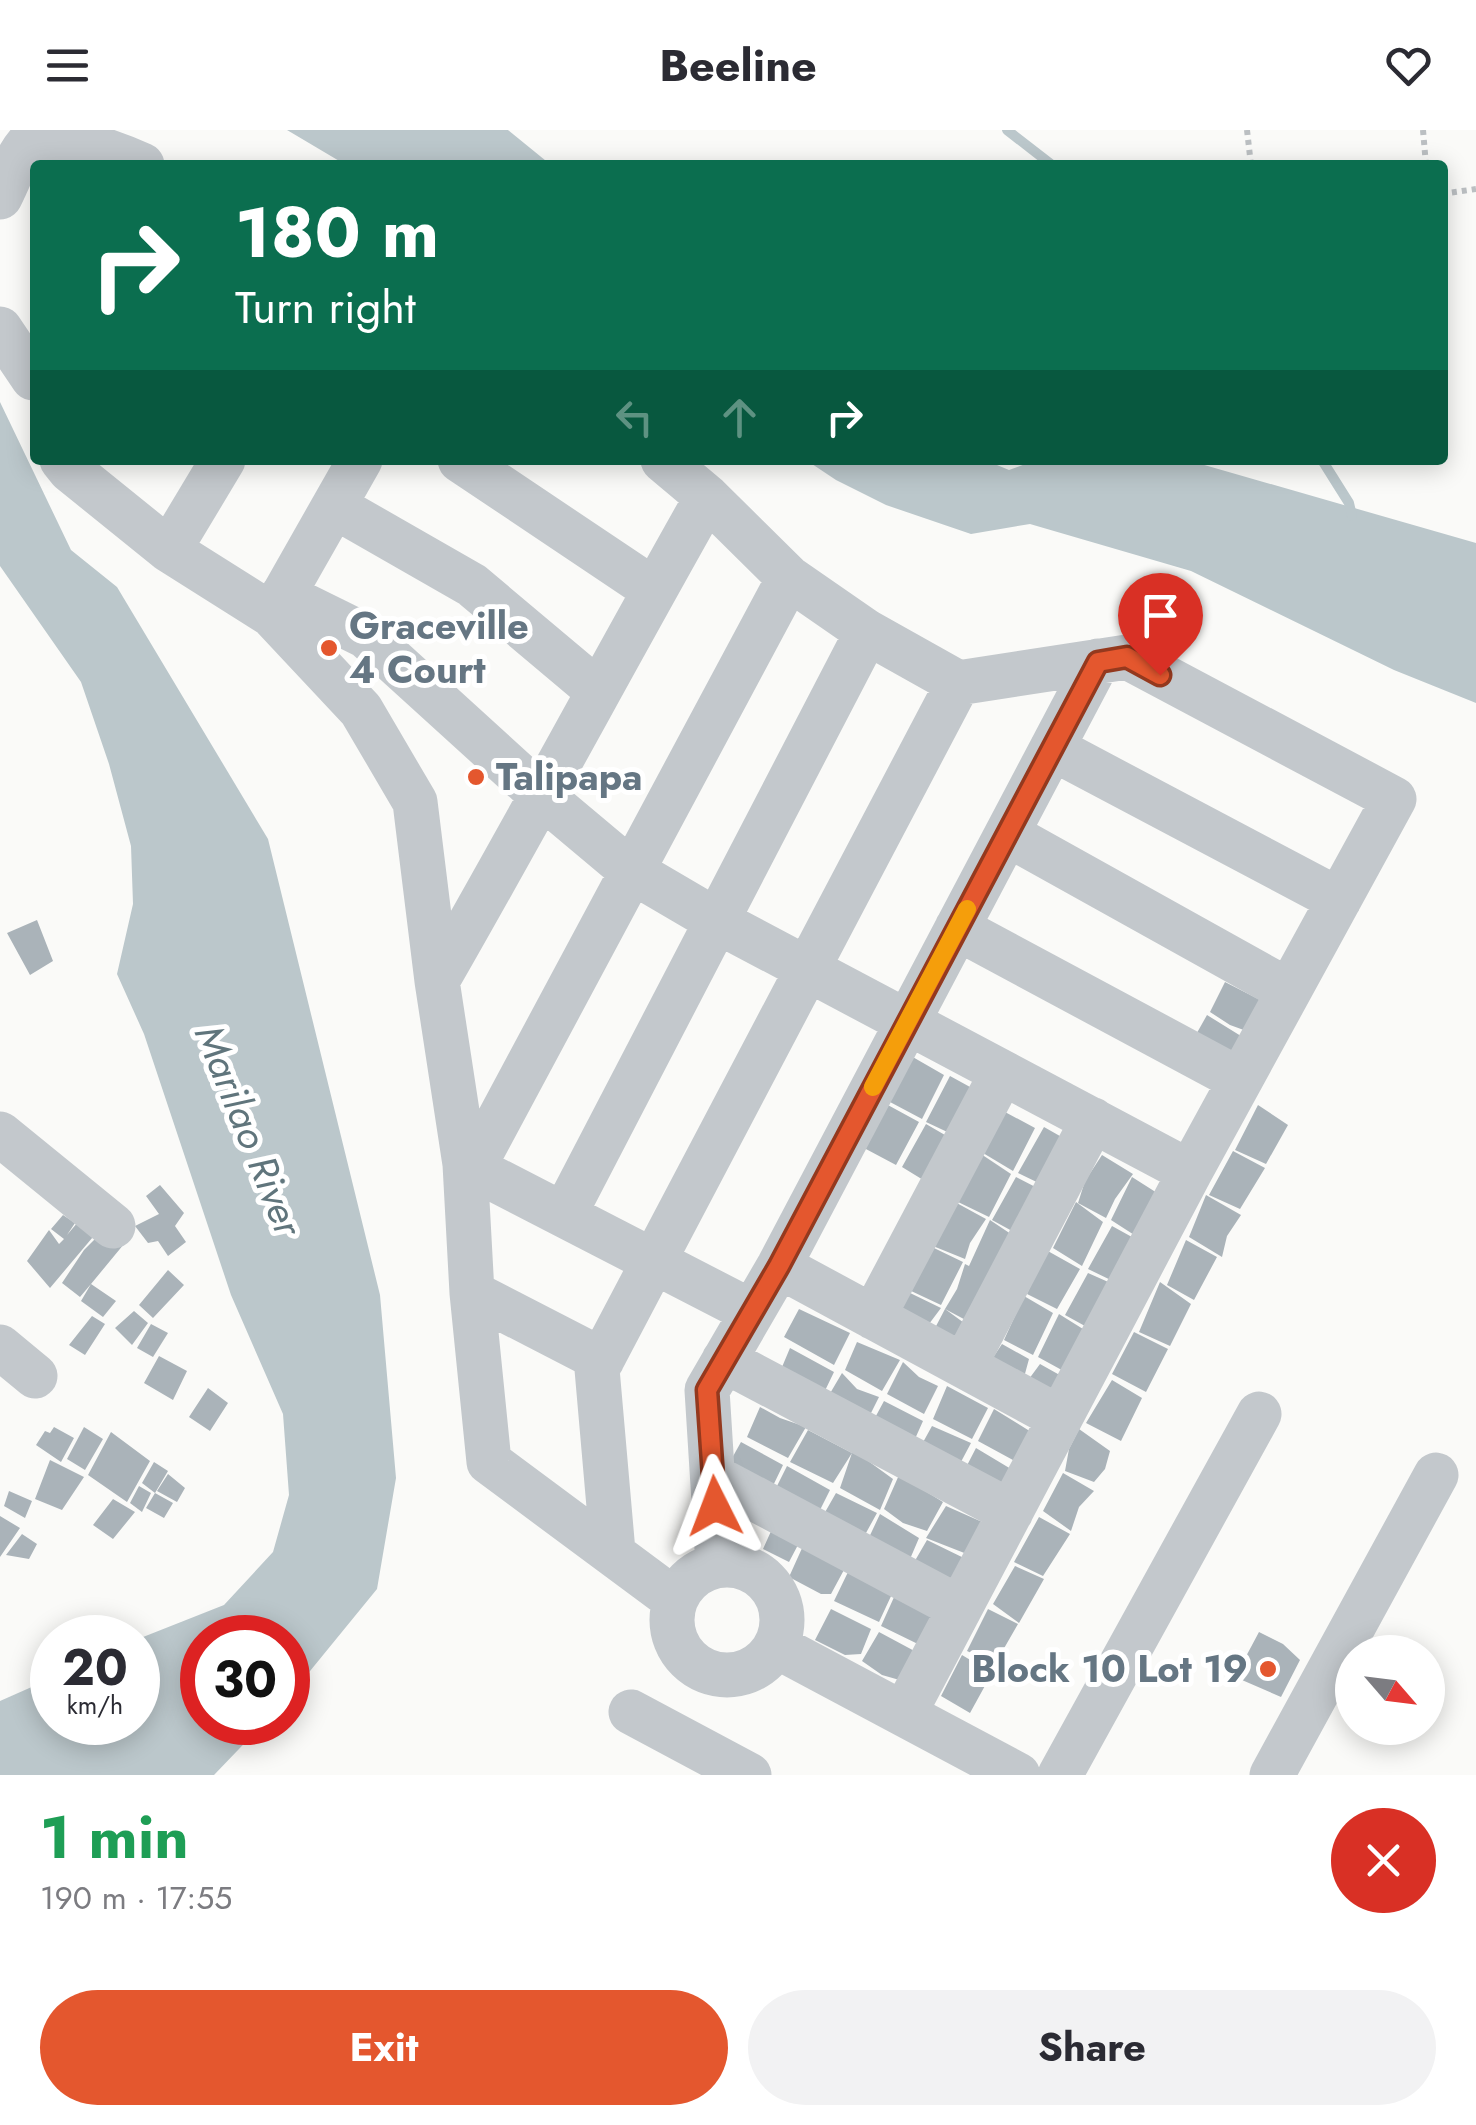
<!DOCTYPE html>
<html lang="en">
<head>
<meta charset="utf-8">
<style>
	:root { --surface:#fff; --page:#f2f2f3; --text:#2b2b33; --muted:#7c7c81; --accent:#e4572e }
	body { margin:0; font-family:Jost,sans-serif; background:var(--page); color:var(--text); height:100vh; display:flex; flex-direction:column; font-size:38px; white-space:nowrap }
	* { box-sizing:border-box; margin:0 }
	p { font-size:32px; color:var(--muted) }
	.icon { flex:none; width:55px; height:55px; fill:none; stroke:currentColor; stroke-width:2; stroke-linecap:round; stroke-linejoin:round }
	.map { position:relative; height:1645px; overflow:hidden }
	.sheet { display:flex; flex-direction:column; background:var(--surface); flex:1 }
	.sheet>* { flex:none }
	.guide { position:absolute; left:30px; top:30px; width:1418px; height:305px; border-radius:10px; box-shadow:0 5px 25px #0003; background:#0b6e4f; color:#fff; overflow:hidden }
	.needle { width:65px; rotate:118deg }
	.fabs { position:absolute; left:1335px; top:1505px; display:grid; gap:20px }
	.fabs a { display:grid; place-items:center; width:110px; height:110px; border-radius:50%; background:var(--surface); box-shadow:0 5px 25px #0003; font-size:50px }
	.speed { position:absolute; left:30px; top:1485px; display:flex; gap:20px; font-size:50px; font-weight:700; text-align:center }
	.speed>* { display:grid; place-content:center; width:130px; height:130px; border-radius:50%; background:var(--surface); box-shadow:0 5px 25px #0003; line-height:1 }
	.speed small { font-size:25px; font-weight:400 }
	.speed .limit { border:15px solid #d22; background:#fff; color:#111 }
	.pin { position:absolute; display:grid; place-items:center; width:85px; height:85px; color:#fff; margin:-102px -42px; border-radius:50% 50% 50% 0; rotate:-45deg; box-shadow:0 0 10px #0007 }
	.pin .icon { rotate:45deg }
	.me { position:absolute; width:110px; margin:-55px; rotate:357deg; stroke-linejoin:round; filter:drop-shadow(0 0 8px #0008) }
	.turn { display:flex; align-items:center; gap:35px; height:210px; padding:0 40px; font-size:45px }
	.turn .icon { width:130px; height:130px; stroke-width:2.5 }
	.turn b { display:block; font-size:70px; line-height:85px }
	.lanes { display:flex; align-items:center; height:95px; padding:0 40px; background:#0003; justify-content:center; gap:50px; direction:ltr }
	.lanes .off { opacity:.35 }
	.round { display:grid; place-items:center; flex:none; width:105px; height:105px; border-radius:52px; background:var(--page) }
	.headline { display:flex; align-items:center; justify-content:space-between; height:170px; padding:0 40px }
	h1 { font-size:60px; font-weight:700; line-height:75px; color:#1e9e55 }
	.primary-button { display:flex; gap:20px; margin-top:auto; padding:20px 40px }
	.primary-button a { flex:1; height:115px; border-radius:60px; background:var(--accent); color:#fff; font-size:40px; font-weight:700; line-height:115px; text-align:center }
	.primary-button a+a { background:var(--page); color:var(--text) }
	header { display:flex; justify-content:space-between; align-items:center; height:130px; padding:0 40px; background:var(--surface); font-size:45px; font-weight:700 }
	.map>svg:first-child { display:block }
	.water { fill:#bbc7cb }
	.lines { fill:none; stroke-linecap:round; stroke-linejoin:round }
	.stream { stroke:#bbc7cb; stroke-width:10 }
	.building { fill:#aab3b9 }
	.path { stroke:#bbbfc2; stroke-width:6; stroke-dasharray:5 5; stroke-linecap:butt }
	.minor { stroke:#c3c8cc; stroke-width:45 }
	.route-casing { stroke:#94391e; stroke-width:25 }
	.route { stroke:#e4572e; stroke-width:18 }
	.slow { stroke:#f59e0b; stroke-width:18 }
	.poi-dot { fill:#e4572e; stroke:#fff; stroke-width:4 }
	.labels { text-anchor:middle; stroke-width:10; stroke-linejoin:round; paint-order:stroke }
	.poi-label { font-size:38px; font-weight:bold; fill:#657683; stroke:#fff; text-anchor:start }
	.water-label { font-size:40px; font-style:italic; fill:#60757c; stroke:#fff }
</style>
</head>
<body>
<header><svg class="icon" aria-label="menu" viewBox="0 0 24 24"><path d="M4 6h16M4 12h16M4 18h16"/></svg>Beeline<svg class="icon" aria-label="heart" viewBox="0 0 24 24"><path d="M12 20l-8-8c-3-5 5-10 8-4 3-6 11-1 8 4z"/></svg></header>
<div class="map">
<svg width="1476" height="1645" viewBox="0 0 1476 1645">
	<rect width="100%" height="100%" fill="#fafaf8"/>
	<path class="water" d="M287,0H508L551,35H346Z
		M0,272L71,420L117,457L268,709L380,1165L396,1348L377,1459L288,1568V1508H202V1592L264,1593L214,1645H0V1571L52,1548V1592H138V1509L224,1475L273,1422L289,1365L283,1284L231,1165L144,904L117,844L133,774L131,716L109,634L81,552L0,436Z
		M806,330H985L1009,340L1036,330H1187L1476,413V573L1394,540L1191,441L1030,394L971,404L886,375L836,350Z"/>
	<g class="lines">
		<path class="stream" d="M1007,0L1052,35
			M1322,330L1349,373L1352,386"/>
	</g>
	<path class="building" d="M37,790L53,831L30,845L7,803Z
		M1225,852L1268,874L1252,903L1230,895L1210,882Z
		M1207,885L1249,911L1234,940L1189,917Z
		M911,926L944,945L922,989L890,972Z
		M950,946L981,963L958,1007L926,992Z
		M886,974L919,992L896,1035L864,1018Z
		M1258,975L1288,995L1266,1034L1235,1020Z
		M1005,982L1035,998L1013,1041L983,1023Z
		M926,994L957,1012L933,1056L902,1037Z
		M1044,997L1074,1014L1049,1058L1018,1043Z
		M1233,1021L1265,1038L1240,1079L1209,1065Z
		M981,1024L1011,1044L989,1087L956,1071Z
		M1102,1025L1133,1044L1115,1069L1106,1088L1078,1073L1085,1051Z
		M1016,1047L1047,1063L1025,1108L992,1090Z
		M1132,1047L1165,1068L1142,1110L1111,1090Z
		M160,1055L184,1083L175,1096L186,1112L168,1126L158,1111L148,1113L135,1096L159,1084L146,1066Z
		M1206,1065L1241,1085L1227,1106L1222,1127L1189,1107Z
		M953,1071L986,1089L970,1113L965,1129L928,1114Z
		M1076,1072L1103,1092L1082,1136L1053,1118Z
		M89,1079L103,1095L50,1158L27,1131L49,1100L59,1114L64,1109L51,1099L63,1085L75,1093L67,1105Z
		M990,1090L1020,1110L975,1195L945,1179L971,1198L961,1215L934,1200L945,1179L957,1159L965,1134L969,1136Z
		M1112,1096L1141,1112L1119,1154L1088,1139Z
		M105,1099L124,1114L91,1154L116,1171L103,1187L81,1171L91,1154L80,1167L62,1153L84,1120Z
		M1186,1110L1217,1127L1194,1170L1167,1155Z
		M934,1118L963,1132L941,1175L909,1160Z
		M1046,1120L1080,1139L1057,1179L1027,1164Z
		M168,1140L184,1155L153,1188L139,1175Z
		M1088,1143L1115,1155L1094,1201L1065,1185Z
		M1160,1152L1191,1174L1170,1216L1139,1202Z
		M906,1161L941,1178L926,1198L897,1185Z
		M1024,1166L1053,1183L1033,1225L1004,1210Z
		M799,1179L850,1203L834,1235L784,1207Z
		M134,1181L148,1193L132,1215L115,1198Z
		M1059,1184L1091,1204L1069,1244L1038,1227Z
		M92,1186L105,1194L85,1225L69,1215Z
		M151,1194L168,1203L153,1227L137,1218Z
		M1134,1202L1168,1219L1146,1262L1112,1244Z
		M857,1212L900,1230L882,1261L845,1240Z
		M1002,1214L1029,1229L1023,1251L990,1232Z
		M790,1218L834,1242L820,1271L777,1249Z
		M159,1226L187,1241L173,1270L144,1253Z
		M903,1232L919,1247L938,1256L924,1284L887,1264Z
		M1040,1234L1065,1248L1054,1266L1026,1253Z
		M842,1243L857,1259L879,1267L863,1299L822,1277Z
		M1112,1250L1142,1268L1121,1311L1086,1293Z
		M947,1256L988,1278L972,1309L933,1289Z
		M208,1258L228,1273L210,1301L189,1287Z
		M884,1271L923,1291L910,1320L870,1297Z
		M760,1277L780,1288L806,1297L788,1328L747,1307Z
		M994,1279L1036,1305L1022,1335L978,1311Z
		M932,1296L971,1313L954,1345L916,1325Z
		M54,1297L74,1308L61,1332L36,1315L45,1301L50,1303Z
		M84,1297L103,1309L85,1340L67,1329Z
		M1079,1299L1110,1321L1105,1339L1094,1352L1065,1341L1069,1319Z
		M808,1300L852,1323L833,1353L790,1332Z
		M111,1302L150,1331L127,1372L88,1345Z
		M741,1312L783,1335L770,1362L722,1346Z
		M976,1318L1016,1342L1001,1371L960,1349Z
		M853,1320L893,1349L880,1380L840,1358Z
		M50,1330L84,1347L62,1380L35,1369Z
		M154,1332L168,1341L155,1363L142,1353Z
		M787,1336L830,1360L814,1392L770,1370Z
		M1063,1343L1094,1361L1079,1377L1071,1401L1043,1381Z
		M168,1344L185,1358L177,1372L157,1361Z
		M899,1345L943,1372L927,1401L903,1393L884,1379Z
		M139,1356L151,1363L142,1382L130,1373Z
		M9,1361L32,1371L25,1388L4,1376Z
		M155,1363L173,1373L164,1388L146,1378Z
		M836,1363L877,1383L861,1412L820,1391Z
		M113,1369L135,1382L113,1409L93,1395Z
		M946,1376L989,1395L972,1426L926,1408Z
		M880,1384L919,1408L907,1436L865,1416Z
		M0,1386L20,1398L0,1427Z
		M1039,1387L1070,1404L1043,1446L1014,1432Z
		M772,1399L799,1413L789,1432L763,1419Z
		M22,1404L37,1414L29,1429L6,1425Z
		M927,1410L970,1431L951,1461L909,1441Z
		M803,1416L845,1438L831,1464H821L789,1447Z
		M1015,1436L1044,1449L1019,1493L993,1474Z
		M849,1440L892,1464L879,1492L834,1471Z
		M895,1465L941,1486L924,1517L881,1496Z
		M831,1479L871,1499L861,1524L845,1525L815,1510Z
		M988,1479L1018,1494L995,1534L967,1521Z
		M879,1502L920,1524L903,1551L882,1545L862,1531Z
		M1259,1502L1283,1514L1300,1530L1281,1567L1235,1547Z
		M962,1525L992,1543L970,1583L941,1566Z"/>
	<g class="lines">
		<path class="path" d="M1247,0L1251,35
			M1423,0L1426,35
			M1442,64L1476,59"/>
		<path class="minor" d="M0,67C9,50 17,24 31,11C55,0 117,24 142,35
			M0,199L33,248
			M62,330L70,340L169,420L272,485L361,580L415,672L437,851L465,1034L472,1163L489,1332L675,1470
			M460,330L654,460
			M663,330L707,367L789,448L867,502L958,553L1127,527L1394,669L1190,1042L904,1584
			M334,376L472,455L598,561
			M169,420L223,330
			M283,465L366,506L543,667L630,740L717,791L1190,1042
			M272,485L360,330
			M1052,618L1339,770
			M1007,704L1289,861
			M957,798L1240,950
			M437,851C529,691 616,528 707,367
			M0,1004L113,1096
			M465,1034L752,1182
			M473,1038L789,448
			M564,1085L867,502
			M779,1136L1060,1288
			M472,1163L602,1230
			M873,1187L1002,943
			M0,1217L35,1246
			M724,1230L1011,1382
			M964,1236L1093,990
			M714,1347L960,1478
			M613,1422L597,1239L958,553
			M672 1490a55 55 0 1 1 110 0a55 55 0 1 1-110 0Z
			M718,1435L707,1260L779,1136L1098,531
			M776,1516L1018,1645
			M631,1582L749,1645
			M1060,1645L1259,1284
			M1272,1645L1436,1345"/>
	</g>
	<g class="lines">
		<g class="route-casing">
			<path id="route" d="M715,1376L707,1260L779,1136L1098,532L1127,527L1160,545"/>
		</g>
		<use href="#route" class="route"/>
		<path class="slow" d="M873,957L967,779"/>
	</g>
	<g class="poi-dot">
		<circle cx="329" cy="518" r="10"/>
		<circle cx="476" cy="647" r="10"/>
		<circle cx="1268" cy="1539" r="10"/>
	</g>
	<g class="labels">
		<g class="poi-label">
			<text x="349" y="509">Graceville<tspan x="349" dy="44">4 Court</tspan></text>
			<text x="496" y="660">Talipapa</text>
			<text x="1248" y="1552" text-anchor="end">Block 10 Lot 19</text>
		</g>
		<g class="water-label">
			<text transform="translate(249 1000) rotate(68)" y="14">Marilao River</text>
		</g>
	</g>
</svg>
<div class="fabs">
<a><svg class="needle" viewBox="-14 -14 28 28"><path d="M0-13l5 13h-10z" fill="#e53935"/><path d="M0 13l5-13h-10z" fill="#7c7c81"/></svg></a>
</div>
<div class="speed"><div>20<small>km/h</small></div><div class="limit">30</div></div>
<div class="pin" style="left:1160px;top:545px;background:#d93025"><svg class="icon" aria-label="arrive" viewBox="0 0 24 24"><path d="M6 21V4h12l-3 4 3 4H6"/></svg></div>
<svg class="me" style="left:715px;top:1376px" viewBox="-20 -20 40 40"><path d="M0-17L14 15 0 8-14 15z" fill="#e4572e" stroke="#fff" stroke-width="4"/></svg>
<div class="guide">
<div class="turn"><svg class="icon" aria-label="right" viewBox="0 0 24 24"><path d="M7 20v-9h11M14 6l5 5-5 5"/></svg><div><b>180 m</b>Turn right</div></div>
<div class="lanes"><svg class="icon off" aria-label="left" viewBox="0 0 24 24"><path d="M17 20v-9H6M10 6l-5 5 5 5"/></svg><svg class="icon off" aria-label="ahead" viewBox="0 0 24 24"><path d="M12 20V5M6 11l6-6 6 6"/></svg><svg class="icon" aria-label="right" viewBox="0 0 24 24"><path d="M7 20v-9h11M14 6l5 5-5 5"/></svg></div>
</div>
</div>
<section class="sheet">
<div class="headline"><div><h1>1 min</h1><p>190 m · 17:55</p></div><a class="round" style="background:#d93025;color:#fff"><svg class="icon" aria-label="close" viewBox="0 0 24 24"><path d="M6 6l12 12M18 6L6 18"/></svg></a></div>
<div class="primary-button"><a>Exit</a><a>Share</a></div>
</section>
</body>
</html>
